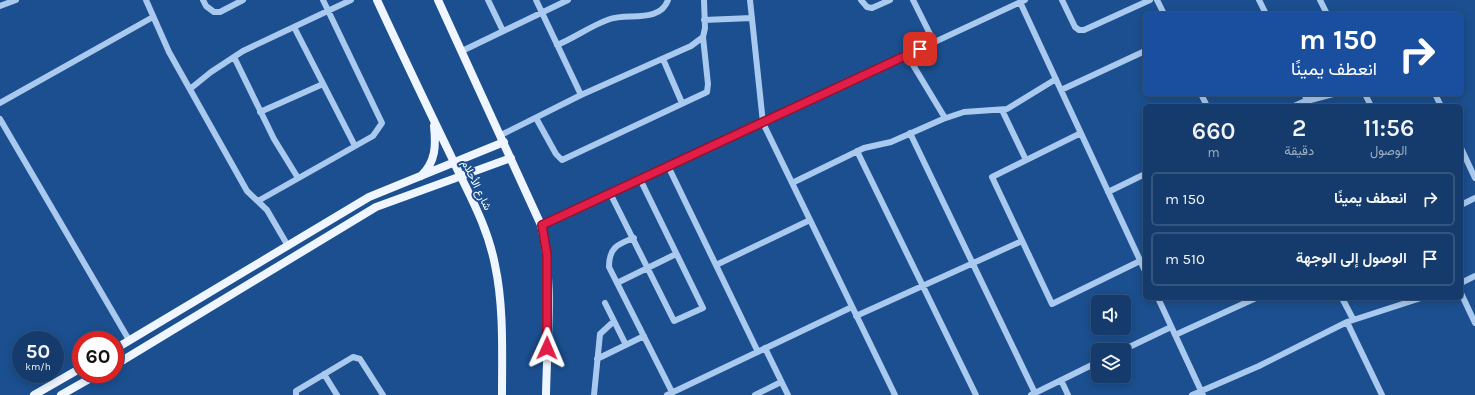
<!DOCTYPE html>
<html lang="ar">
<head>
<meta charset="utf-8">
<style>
	:root { --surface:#143b6b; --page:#214673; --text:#f1f3f6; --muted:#9dadc1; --line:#33557e }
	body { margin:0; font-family:Karla,Vazirmatn,sans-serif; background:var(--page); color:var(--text); direction:rtl; height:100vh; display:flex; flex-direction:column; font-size:15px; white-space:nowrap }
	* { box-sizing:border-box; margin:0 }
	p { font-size:13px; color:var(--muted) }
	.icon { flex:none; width:22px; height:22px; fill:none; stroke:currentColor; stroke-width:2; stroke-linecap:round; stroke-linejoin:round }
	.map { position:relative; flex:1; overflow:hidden; direction:ltr }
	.panel { position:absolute; left:1143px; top:104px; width:320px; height:196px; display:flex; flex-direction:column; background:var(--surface); border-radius:6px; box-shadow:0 2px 10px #0003,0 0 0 1px var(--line); direction:rtl }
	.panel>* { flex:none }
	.guide { position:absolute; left:1143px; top:12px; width:320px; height:84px; border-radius:6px; box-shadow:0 2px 10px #0003,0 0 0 1px var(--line); direction:rtl; background:#1a4fa0; color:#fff; overflow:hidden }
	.controls { position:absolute; left:1091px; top:295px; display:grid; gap:8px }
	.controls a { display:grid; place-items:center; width:40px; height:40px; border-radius:6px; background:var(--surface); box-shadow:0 2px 10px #0003,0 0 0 1px var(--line); font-size:20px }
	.speed { position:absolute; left:12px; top:331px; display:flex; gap:8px; font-size:20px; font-weight:700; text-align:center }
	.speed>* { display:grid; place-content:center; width:52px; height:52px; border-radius:50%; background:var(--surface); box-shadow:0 2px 10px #0003,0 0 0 1px var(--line); line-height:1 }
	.speed small { font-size:10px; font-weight:400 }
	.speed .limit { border:6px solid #d22; background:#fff; color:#111 }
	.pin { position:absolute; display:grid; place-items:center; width:34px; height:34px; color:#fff; margin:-17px; border-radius:8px; box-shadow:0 2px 6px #0006 }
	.me { position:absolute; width:44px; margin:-22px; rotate:1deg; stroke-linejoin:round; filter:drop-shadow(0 0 3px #0008) }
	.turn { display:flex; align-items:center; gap:14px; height:84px; padding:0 20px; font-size:18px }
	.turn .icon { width:52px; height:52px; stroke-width:2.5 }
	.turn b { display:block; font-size:28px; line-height:34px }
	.eta { display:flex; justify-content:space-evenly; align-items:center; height:68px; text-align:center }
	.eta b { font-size:24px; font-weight:600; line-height:28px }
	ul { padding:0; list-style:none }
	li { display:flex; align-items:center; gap:12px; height:54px; margin:0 8px 6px; padding:0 12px; border:2px solid var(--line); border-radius:6px }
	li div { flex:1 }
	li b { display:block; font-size:15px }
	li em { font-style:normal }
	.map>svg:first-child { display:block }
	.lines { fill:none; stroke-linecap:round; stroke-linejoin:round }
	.minor { stroke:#a9c9ee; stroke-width:6 }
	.major { stroke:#f0f6ff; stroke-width:8 }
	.route-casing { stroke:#92132f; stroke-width:10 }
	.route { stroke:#e11d48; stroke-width:7 }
	.labels { text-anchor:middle; stroke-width:4; stroke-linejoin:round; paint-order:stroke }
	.street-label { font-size:11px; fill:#fff; stroke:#1b4f8f }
</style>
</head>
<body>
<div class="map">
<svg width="1475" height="395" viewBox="0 0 1475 395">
	<rect width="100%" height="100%" fill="#1b4f8f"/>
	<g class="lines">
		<path class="minor" d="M146,0L169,52L247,191L267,210L288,246
			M203,0L206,6L214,12H220L243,0
			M488,0L503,31
			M536,0L581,95
			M750,0L763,123L895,395
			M861,0L867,7L872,8L890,0
			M913,0L934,42
			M1062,0L1075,27L1079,30H1084L1150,0
			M1157,0L1164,14
			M1259,0L1266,14
			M1320,0L1327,14
			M1020,2L1145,271
			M0,6L16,0
			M704,20L752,18
			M294,27L355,146
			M557,45C574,38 594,24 610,19C628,13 660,23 668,0
			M462,51L568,0
			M907,55L945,118
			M234,57L274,139L298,178
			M663,59L682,103
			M190,89L211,72L243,51L351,0
			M1061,90L1145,51
			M1201,94L1207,106
			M1304,94L1310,106
			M1365,94L1371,106
			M1435,94L1441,106
			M0,103L153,17
			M1294,106L1303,102L1333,94
			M1002,110L1026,160
			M260,112L323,84
			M536,118L556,154L562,160L707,92L708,84L703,37
			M0,119L129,340
			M910,133L1035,393
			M1081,133L992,177L1052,304L1140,261
			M501,135L581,95L691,46L703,37L705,28L704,0
			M1461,148L1475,178
			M857,151L976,395
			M668,166L758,352
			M792,183L864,148L891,142L943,119L964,112L1007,109L1056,79
			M1108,192L1145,174
			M610,193L674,321L703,308L640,179
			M258,201L373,136L382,123L323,0
			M1461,205L1475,198
			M541,225L1025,0
			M634,238C617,244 609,248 609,267L672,392
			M716,265L810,220
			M617,283L676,254
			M1461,283L1475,276
			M1461,293L1475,323
			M1158,298L1203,395
			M1342,298L1353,319
			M605,303L626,345
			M856,316L1022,241
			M1347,322L1382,395
			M1175,335L1256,298
			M765,348L788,395
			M1123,350L1171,327
			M597,359L644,336
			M324,374L337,395
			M1061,380L1068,395
			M296,395V391L353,357L360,359L383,395
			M594,395L600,334L613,322
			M667,395L852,307
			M755,395L781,382
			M1031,395L1098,362
			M1192,395L1259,366L1347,322L1421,298"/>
		<path class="major" d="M377,0C401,52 426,104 451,156C468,193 487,224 495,265C504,307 502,352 502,395
			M438,0L541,225C554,279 547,339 546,395
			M421,176C436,162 436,145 434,126
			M115,349L369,197L504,142
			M115,365L376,207L511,158
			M34,395L81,368
			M61,395L98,374"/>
	</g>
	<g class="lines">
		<g class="route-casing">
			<path id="route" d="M547,348V255L542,225L920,49"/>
		</g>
		<use href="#route" class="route"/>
	</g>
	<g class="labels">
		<g class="street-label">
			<text transform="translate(477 185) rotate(64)" y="4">شارع الأحلام</text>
		</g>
	</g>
</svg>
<div class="controls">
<a><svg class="icon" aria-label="sound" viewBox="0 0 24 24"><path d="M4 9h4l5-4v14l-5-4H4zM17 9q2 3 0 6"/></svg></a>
<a><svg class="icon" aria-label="layers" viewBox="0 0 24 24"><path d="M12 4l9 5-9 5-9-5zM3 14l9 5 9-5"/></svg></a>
</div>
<div class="speed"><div>50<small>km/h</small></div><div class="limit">60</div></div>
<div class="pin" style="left:920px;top:49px;background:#d93025"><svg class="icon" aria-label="arrive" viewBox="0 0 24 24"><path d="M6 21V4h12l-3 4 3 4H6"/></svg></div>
<svg class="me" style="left:547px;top:348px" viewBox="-20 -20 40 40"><path d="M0-17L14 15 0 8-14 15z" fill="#e11d48" stroke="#fff" stroke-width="4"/></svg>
<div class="guide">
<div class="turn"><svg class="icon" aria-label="right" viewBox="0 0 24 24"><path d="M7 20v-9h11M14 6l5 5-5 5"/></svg><div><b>150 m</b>انعطف يمينًا</div></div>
</div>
<section class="panel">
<div class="eta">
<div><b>11:56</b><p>الوصول</p></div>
<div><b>2</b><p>دقيقة</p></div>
<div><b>660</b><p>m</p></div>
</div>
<ul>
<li><svg class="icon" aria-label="right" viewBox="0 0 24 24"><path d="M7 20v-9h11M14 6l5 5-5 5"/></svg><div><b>انعطف يمينًا</b></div><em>150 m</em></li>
<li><svg class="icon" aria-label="arrive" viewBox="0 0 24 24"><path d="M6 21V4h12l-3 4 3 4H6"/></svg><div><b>الوصول إلى الوجهة</b></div><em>510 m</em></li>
</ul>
</section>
</div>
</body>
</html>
